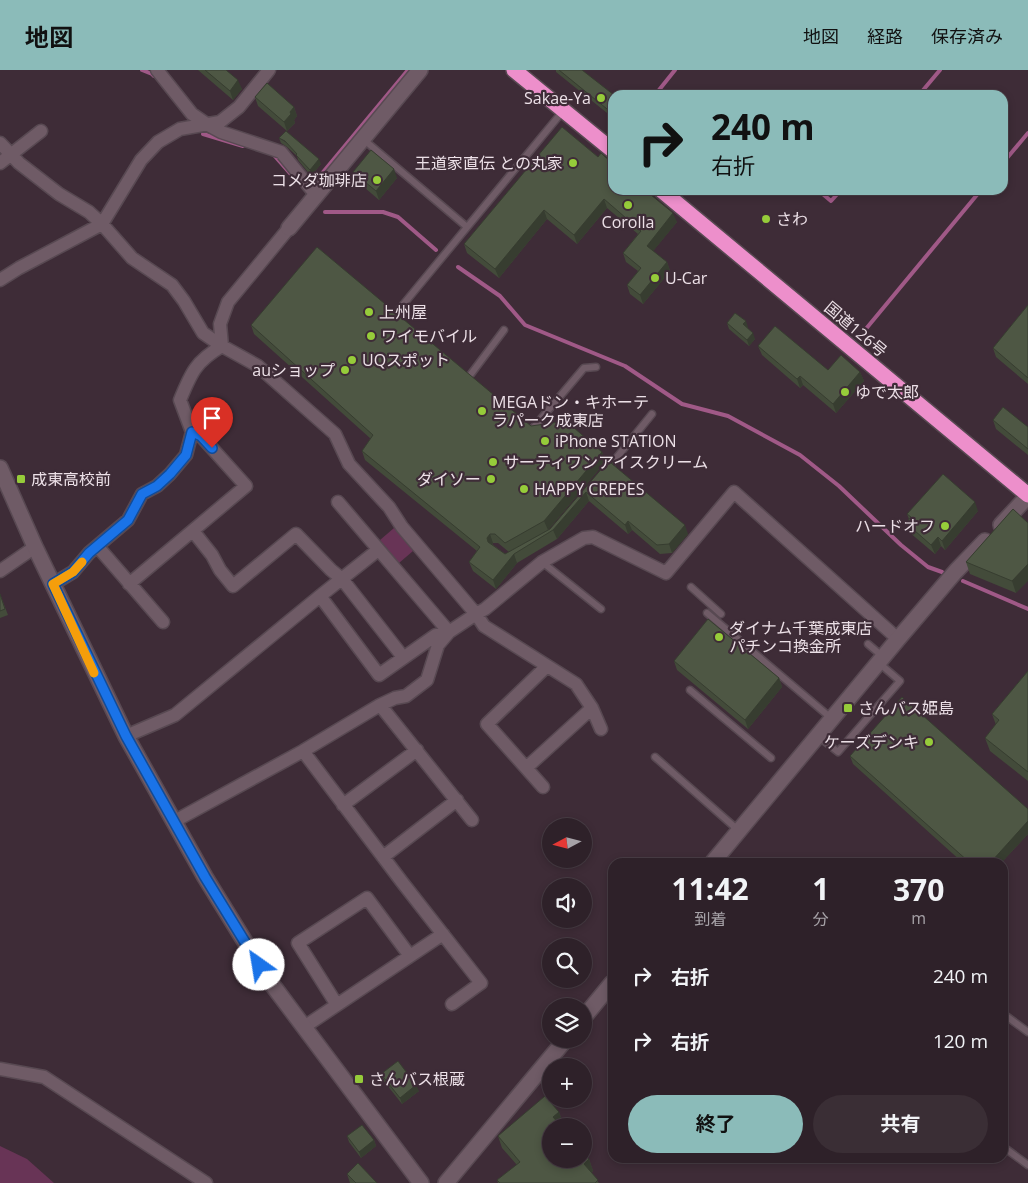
<!DOCTYPE html>
<html lang="ja">
<head>
<meta charset="utf-8">
<style>
	:root { --surface:#2e2129; --page:#3a2e35; --text:#f1f3f6; --muted:#a7a3a8; --line:#493e46; --accent:#8bbbb9 }
	body { margin:0; font-family:"Open Sans","Noto Sans JP",sans-serif; background:var(--page); color:var(--text); height:100vh; display:flex; flex-direction:column; font-size:19px; white-space:nowrap }
	* { box-sizing:border-box; margin:0 }
	p { font-size:16px; color:var(--muted) }
	.icon { flex:none; width:28px; height:28px; fill:none; stroke:currentColor; stroke-width:2; stroke-linecap:round; stroke-linejoin:round }
	.map { position:relative; flex:1; overflow:hidden }
	.panel { position:absolute; left:608px; top:788px; width:400px; height:305px; display:flex; flex-direction:column; background:var(--surface); border-radius:15px; box-shadow:0 2px 8px #0003,0 0 0 1px var(--line) }
	.panel>* { flex:none }
	.top-card { position:absolute; left:608px; top:20px; width:400px; height:105px; border-radius:15px; box-shadow:0 2px 8px #0003,0 0 0 1px var(--line); background:#8bbbb9; color:#111; overflow:hidden }
	.needle { width:32px; rotate:263deg }
	.controls { position:absolute; left:542px; top:748px; display:grid; gap:10px }
	.controls a { display:grid; place-items:center; width:50px; height:50px; border-radius:50%; background:var(--surface); box-shadow:0 2px 8px #0003,0 0 0 1px var(--line); font-size:25px }
	.pin { position:absolute; display:grid; place-items:center; width:42px; height:42px; color:#fff; margin:-51px -21px; border-radius:50% 50% 50% 0; rotate:-45deg; box-shadow:0 0 5px #0007 }
	.pin .icon { rotate:45deg }
	.me { position:absolute; width:55px; margin:-28px; rotate:328deg; stroke-linejoin:round; filter:drop-shadow(0 0 4px #0008) }
	.turn { display:flex; align-items:center; gap:18px; height:105px; padding:0 20px; font-size:22px }
	.turn .icon { width:65px; height:65px; stroke-width:2.5 }
	.turn b { display:block; font-size:35px; line-height:42px }
	.eta { display:flex; justify-content:space-evenly; align-items:center; height:85px; text-align:center }
	.eta b { font-size:30px; font-weight:700; line-height:35px }
	.cta { display:flex; gap:10px; margin-top:auto; padding:10px 20px }
	.cta a { flex:1; height:58px; border-radius:30px; background:var(--accent); color:#111; font-size:20px; font-weight:700; line-height:58px; text-align:center }
	.cta a+a { background:var(--page); color:var(--text) }
	ul { padding:0; list-style:none }
	li { display:flex; align-items:center; gap:15px; height:65px; padding:0 20px }
	li div { flex:1 }
	li b { display:block; font-size:19px }
	li em { font-style:normal }
	header { display:flex; align-items:center; gap:30px; box-sizing:border-box; height:70px; padding:0 25px; background:var(--accent); color:#111 }
	header strong { font-size:24px }
	nav { display:flex; gap:28px; margin-inline-start:auto; font-size:18px }
	.map>svg:first-child { display:block }
	.green { fill:#683456 }
	.lines { fill:none; stroke-linecap:round; stroke-linejoin:round }
	.stream { stroke:#a05987; stroke-width:4 }
	.lane-casing { stroke:#584952; stroke-width:9 }
	.street-casing { stroke:#584952; stroke-width:15 }
	.secondary-casing { stroke:#584952; stroke-width:18 }
	.highway-casing { stroke:#584952; stroke-width:18 }
	.lane { stroke:#6f5b66; stroke-width:6 }
	.street { stroke:#6f5b66; stroke-width:12 }
	.secondary { stroke:#6f5b66; stroke-width:15 }
	.highway { stroke:#ed8fcb; stroke-width:15 }
	.wall { fill:#434b3a; fill-rule:evenodd }
	.shaded-wall { fill:#373d30 }
	.building { fill:#4e5744; stroke:#373d30 }
	.route-casing { stroke:#114b97; stroke-width:12 }
	.route { stroke:#1a73e8; stroke-width:9 }
	.slow { stroke:#f59e0b; stroke-width:9 }
	.poi-dot { fill:#96cc3a; stroke:#3e2c37; stroke-width:2 }
	.labels { text-anchor:middle; stroke-width:4.5; stroke-linejoin:round; paint-order:stroke }
	.poi-label { font-size:16px; fill:#ece0e7; stroke:#3e2c37; text-anchor:start }
	.street-label { font-size:16px; fill:#ece0e7; stroke:#3e2c37 }
</style>
</head>
<body>
<header>
<strong>地図</strong>
<nav><a>地図</a><a>経路</a><a>保存済み</a></nav>
</header>
<div class="map">
<svg width="1028" height="1113" viewBox="0 0 1028 1113">
	<rect width="100%" height="100%" fill="#3e2c37"/>
	<path class="green" d="M394,458L413,481L399,493L380,470Z
		M0,1076L27,1089L54,1113H0Z"/>
	<g class="lines">
		<path class="stream" d="M142,0L152,4L154,6
			M655,25L675,0
			M919,25L940,0
			M203,64L243,76
			M273,84L295,109
			M1002,94L1028,63
			M314,113L408,0
			M818,120L831,131L841,120
			M325,142H383L398,147L436,180
			M458,197L500,226L525,255L625,296L682,334L728,346L800,385L839,416L901,475L928,497L942,502
			M865,260L981,120
			M963,511L1028,539"/>
		<g class="lane-casing">
			<path id="lane" d="M363,69L467,157
				M397,242L563,41
				M471,304L504,260
				M534,357L584,298L596,297
				M609,397L652,344
				M542,492L601,539
				M691,517L721,544
				M707,543L831,648
				M868,574L882,586
				M690,620L771,688
				M818,666L838,682L900,611L879,593
				M655,687L738,760
				M1002,943L1028,962
				M1002,1076L1028,1095"/>
		</g>
		<g class="street-casing">
			<path id="street" d="M157,0L192,44L208,55L221,62L281,82L316,125
				M0,73L19,93L59,124L89,142L102,154L132,188L172,215L184,231L203,263L222,276L258,296L335,364L349,394L389,437L402,457L476,544L485,539L542,492L584,468L593,467L666,503L734,422L898,569
				M0,93L41,61
				M0,210L19,198L102,154L141,90L158,72L180,59L220,52L239,37L269,0
				M222,276L220,254L228,232L289,158
				M193,461L212,485L220,500L233,516L296,464L331,500L342,509L403,587
				M98,477L163,552
				M0,501L35,477
				M53,514L73,502L89,483L128,450L142,424L157,416L170,404L186,385L192,362
				M129,514L246,416L201,366L192,362L180,330C191,303 196,291 222,276
				M320,526L379,605L436,565L449,562L338,432
				M380,635L472,750
				M126,666L175,645L320,526L378,480
				M303,681L402,812L481,913L452,934
				M526,698L592,638
				M543,717L487,654L547,596
				M343,735L417,680
				M173,752L303,681L380,635L395,628L406,626L427,610L438,575L449,562L476,544L484,556L576,614L592,638L601,659
				M383,787L457,730
				M337,935L298,873L367,828L410,886
				M304,957L443,864
				M0,999L44,1007L206,1113"/>
		</g>
		<g class="secondary-casing">
			<path id="secondary" d="M289,158L420,0
				M0,398L35,477L126,666L205,807L268,909L421,1113
				M1001,455L1028,426
				M713,792L898,569L956,501L985,471
				M584,947L612,913
				M446,1113L566,969"/>
		</g>
		<g class="highway-casing">
			<path id="highway" d="M514,0L612,80
				M661,120L1028,425"/>
		</g>
		<use href="#lane" class="lane"/>
		<use href="#street" class="street"/>
		<use href="#secondary" class="secondary"/>
		<use href="#highway" class="highway"/>
	</g>
	<path class="wall" d="M198,0H226L242,19L233,30Z
		M556,0H582L612,25V47L556,2Z
		M255,27L294,37L297,46L294,50L295,53L287,61L258,36Z
		M562,57L677,152L653,181L667,192L670,201L643,234L630,224L627,215L638,201L626,192L623,183L638,164L607,138L577,174L547,149L499,208L467,183L464,174Z
		M279,68L321,94L311,106L298,90L297,86L287,77L281,73Z
		M353,102L397,108L379,130L357,111Z
		M1028,235V314L996,287L993,278Z
		M727,253L748,257L747,258L755,269L749,276L729,259Z
		M251,255L602,382L606,391L548,460L512,480L550,459L613,391L615,396L688,464L672,483L660,484L632,460L628,464L589,431L557,469L517,493L496,519L473,501L469,492L477,481L365,390L362,381L371,369L254,264ZM493,473H498L509,482L505,484L492,474Z
		M758,276L828,300L860,302L864,311L836,343L803,315L800,318L762,285Z
		M993,350L1028,357V385L996,359Z
		M1013,439L1016,523L970,504L966,492Z
		M978,441L945,480L941,476L935,484L909,462L906,453L909,449L907,444Z
		M0,524L8,545L0,548Z
		M674,591L779,608L782,617L748,659L677,600Z
		M1028,601V711L990,681L985,668L996,655L992,644Z
		M850,686L1028,764L1002,792H962L853,694Z
		M612,943V960L608,948Z
		M381,1004L419,1021L402,1034L383,1010Z
		M559,1042L563,1054L561,1056L589,1089L593,1101L591,1103L599,1113H498L497,1110L517,1095L502,1078L498,1066Z
		M347,1066L374,1070L376,1076L361,1088L349,1072Z
		M347,1104L377,1113H350Z"/>
	<path class="shaded-wall" d="M238,10L242,19L233,30L230,21Z
		M294,37L297,46L294,50L295,53L287,61L284,52L290,42Z
		M319,89L321,94L311,106L310,100Z
		M394,99L397,108L379,130L376,121Z
		M604,129L607,138L577,174L574,165Z
		M544,140L547,149L499,208L495,199Z
		M673,143L677,152L650,185L647,176Z
		M667,192L670,201L643,234L640,225Z
		M746,251L748,257L745,260L743,254Z
		M753,263L755,269L749,276L747,270Z
		M860,302L864,311L836,343L833,334Z
		M800,306L803,315L800,318L797,309Z
		M602,382L606,391L548,460L544,451Z
		M586,422L589,431L557,469L553,460Z
		M975,432L978,441L945,480L942,471Z
		M628,451L632,460L628,464L625,455Z
		M685,455L688,464L672,483L669,474Z
		M490,464L493,473L490,477L487,468Z
		M938,467L941,476L935,484L931,475Z
		M514,484L517,493L496,519L493,510Z
		M1028,494V511L1016,523L1012,511Z
		M779,608L782,617L748,659L745,650Z
		M1028,751V764L1002,792H991Z
		M416,1015L419,1021L402,1034L400,1028Z
		M559,1042L563,1054L560,1056L553,1047Z
		M374,1070L376,1076L361,1088L359,1082Z
		M589,1089L593,1101L588,1105L584,1094Z"/>
	<path class="building" d="M205,0H226L238,10L230,21Z
		M559,0H582L614,25H612V43Z
		M267,13L294,37L290,42L291,44L284,52L255,27Z
		M562,57L598,87L601,83L612,93V120H645L673,143L647,176L667,192L640,225L627,215L641,198L623,183L641,161L604,129L574,165L544,140L495,199L464,174Z
		M286,61L319,89L310,100L296,85L297,84L285,71L279,68Z
		M371,80L394,99L376,121L353,102Z
		M317,177L531,356L566,351L602,382L544,451L505,473L495,464H490L487,468L488,472L505,484L550,459L610,389L613,391L611,393L685,455L669,474L657,475L628,451L625,455L586,422L553,460L514,484L493,510L469,492L480,477L362,381L373,365L251,255Z
		M1028,235V308L993,278Z
		M735,243L746,251L743,254L753,263L747,270L727,253Z
		M775,256L828,300L841,285L860,302L833,334L800,306L797,309L758,276Z
		M1003,337L1028,357V379L993,350Z
		M943,404L975,432L942,471L938,467L931,475L906,453L911,447L907,444Z
		M1013,439L1028,453V494L1012,511L966,492Z
		M0,524L5,539L0,541Z
		M708,549L779,608L745,650L674,591Z
		M1028,601V702L985,668L999,650L992,644Z
		M902,627L1028,739V751L991,792H969L850,686Z
		M612,943V952L608,948Z
		M398,991L416,1015L400,1028L381,1004Z
		M545,1026L559,1042L553,1047L561,1056H551V1089H584V1083L589,1089L584,1094L598,1110L595,1113H500L497,1110L520,1092L498,1066Z
		M362,1055L374,1070L359,1082L347,1066Z
		M358,1093L377,1113H356L347,1104Z"/>
	<g class="lines">
		<g class="route-casing">
			<path id="route" d="M212,378L201,366L192,362L186,385L170,404L157,416L142,424L128,450L89,483L73,502L53,514L126,666L205,807L259,895"/>
		</g>
		<use href="#route" class="route"/>
		<path class="slow" d="M82,492L73,502L53,514L94,603"/>
	</g>
	<g class="poi-dot">
		<circle cx="601" cy="28" r="5"/>
		<circle cx="573" cy="93" r="5"/>
		<circle cx="377" cy="110" r="5"/>
		<circle cx="628" cy="135" r="5"/>
		<circle cx="766" cy="149" r="5"/>
		<circle cx="655" cy="208" r="5"/>
		<circle cx="369" cy="242" r="5"/>
		<circle cx="371" cy="266" r="5"/>
		<circle cx="352" cy="290" r="5"/>
		<circle cx="345" cy="300" r="5"/>
		<circle cx="845" cy="322" r="5"/>
		<circle cx="482" cy="341" r="5"/>
		<circle cx="545" cy="371" r="5"/>
		<circle cx="493" cy="392" r="5"/>
		<rect x="16" y="404" width="10" height="10" rx="2.5"/>
		<circle cx="491" cy="409" r="5"/>
		<circle cx="524" cy="419" r="5"/>
		<circle cx="945" cy="456" r="5"/>
		<circle cx="719" cy="567" r="5"/>
		<rect x="843" y="633" width="10" height="10" rx="2.5"/>
		<circle cx="929" cy="672" r="5"/>
		<rect x="354" y="1004" width="10" height="10" rx="2.5"/>
	</g>
	<g class="labels">
		<g class="poi-label">
			<text x="591" y="34" text-anchor="end">Sakae-Ya</text>
			<text x="563" y="99" text-anchor="end">王道家直伝 との丸家</text>
			<text x="367" y="116" text-anchor="end">コメダ珈琲店</text>
			<text x="776" y="155">さわ</text>
			<text x="628" y="158" text-anchor="middle">Corolla</text>
			<text x="665" y="214">U-Car</text>
			<text x="379" y="248">上州屋</text>
			<text x="381" y="272">ワイモバイル</text>
			<text x="362" y="296">UQスポット</text>
			<text x="335" y="306" text-anchor="end">auショップ</text>
			<text x="855" y="328">ゆで太郎</text>
			<text x="492" y="338">MEGAドン・キホーテ<tspan x="492" dy="18">ラパーク成東店</tspan></text>
			<text x="555" y="377">iPhone STATION</text>
			<text x="503" y="398">サーティワンアイスクリーム</text>
			<text x="31" y="415">成東高校前</text>
			<text x="481" y="415" text-anchor="end">ダイソー</text>
			<text x="534" y="425">HAPPY CREPES</text>
			<text x="935" y="462" text-anchor="end">ハードオフ</text>
			<text x="729" y="564">ダイナム千葉成東店<tspan x="729" dy="18">パチンコ換金所</tspan></text>
			<text x="858" y="644">さんバス姫島</text>
			<text x="919" y="678" text-anchor="end">ケーズデンキ</text>
			<text x="369" y="1015">さんバス根蔵</text>
		</g>
		<g class="street-label">
			<text transform="translate(856 259) rotate(40)" y="6">国道126号</text>
		</g>
	</g>
</svg>
<div class="controls">
<a><svg class="needle" viewBox="-14 -14 28 28"><path d="M0-13l5 13h-10z" fill="#e53935"/><path d="M0 13l5-13h-10z" fill="#a7a3a8"/></svg></a>
<a><svg class="icon" aria-label="sound" viewBox="0 0 24 24"><path d="M4 9h4l5-4v14l-5-4H4zM17 9q2 3 0 6"/></svg></a>
<a><svg class="icon" aria-label="search" viewBox="0 0 24 24"><circle cx="10" cy="10" r="6"/><path d="M15 15l6 6"/></svg></a>
<a><svg class="icon" aria-label="layers" viewBox="0 0 24 24"><path d="M12 4l9 5-9 5-9-5zM3 14l9 5 9-5"/></svg></a>
<a>+</a>
<a>−</a>
</div>
<div class="pin" style="left:212px;top:378px;background:#d93025"><svg class="icon" aria-label="arrive" viewBox="0 0 24 24"><path d="M6 21V4h12l-3 4 3 4H6"/></svg></div>
<svg class="me" style="left:259px;top:895px" viewBox="-20 -20 40 40"><circle r="19" fill="#fff"/><path d="M0-13L10 11 0 6-10 11z" fill="#1a73e8"/></svg>
<div class="top-card">
<div class="turn"><svg class="icon" aria-label="right" viewBox="0 0 24 24"><path d="M7 20v-9h11M14 6l5 5-5 5"/></svg><div><b>240 m</b>右折</div></div>
</div>
<section class="panel">
<div class="eta">
<div><b>11:42</b><p>到着</p></div>
<div><b>1</b><p>分</p></div>
<div><b>370</b><p>m</p></div>
</div>
<ul>
<li><svg class="icon" aria-label="right" viewBox="0 0 24 24"><path d="M7 20v-9h11M14 6l5 5-5 5"/></svg><div><b>右折</b></div><em>240 m</em></li>
<li><svg class="icon" aria-label="right" viewBox="0 0 24 24"><path d="M7 20v-9h11M14 6l5 5-5 5"/></svg><div><b>右折</b></div><em>120 m</em></li>
</ul>
<div class="cta"><a>終了</a><a>共有</a></div>
</section>
</div>
</body>
</html>
